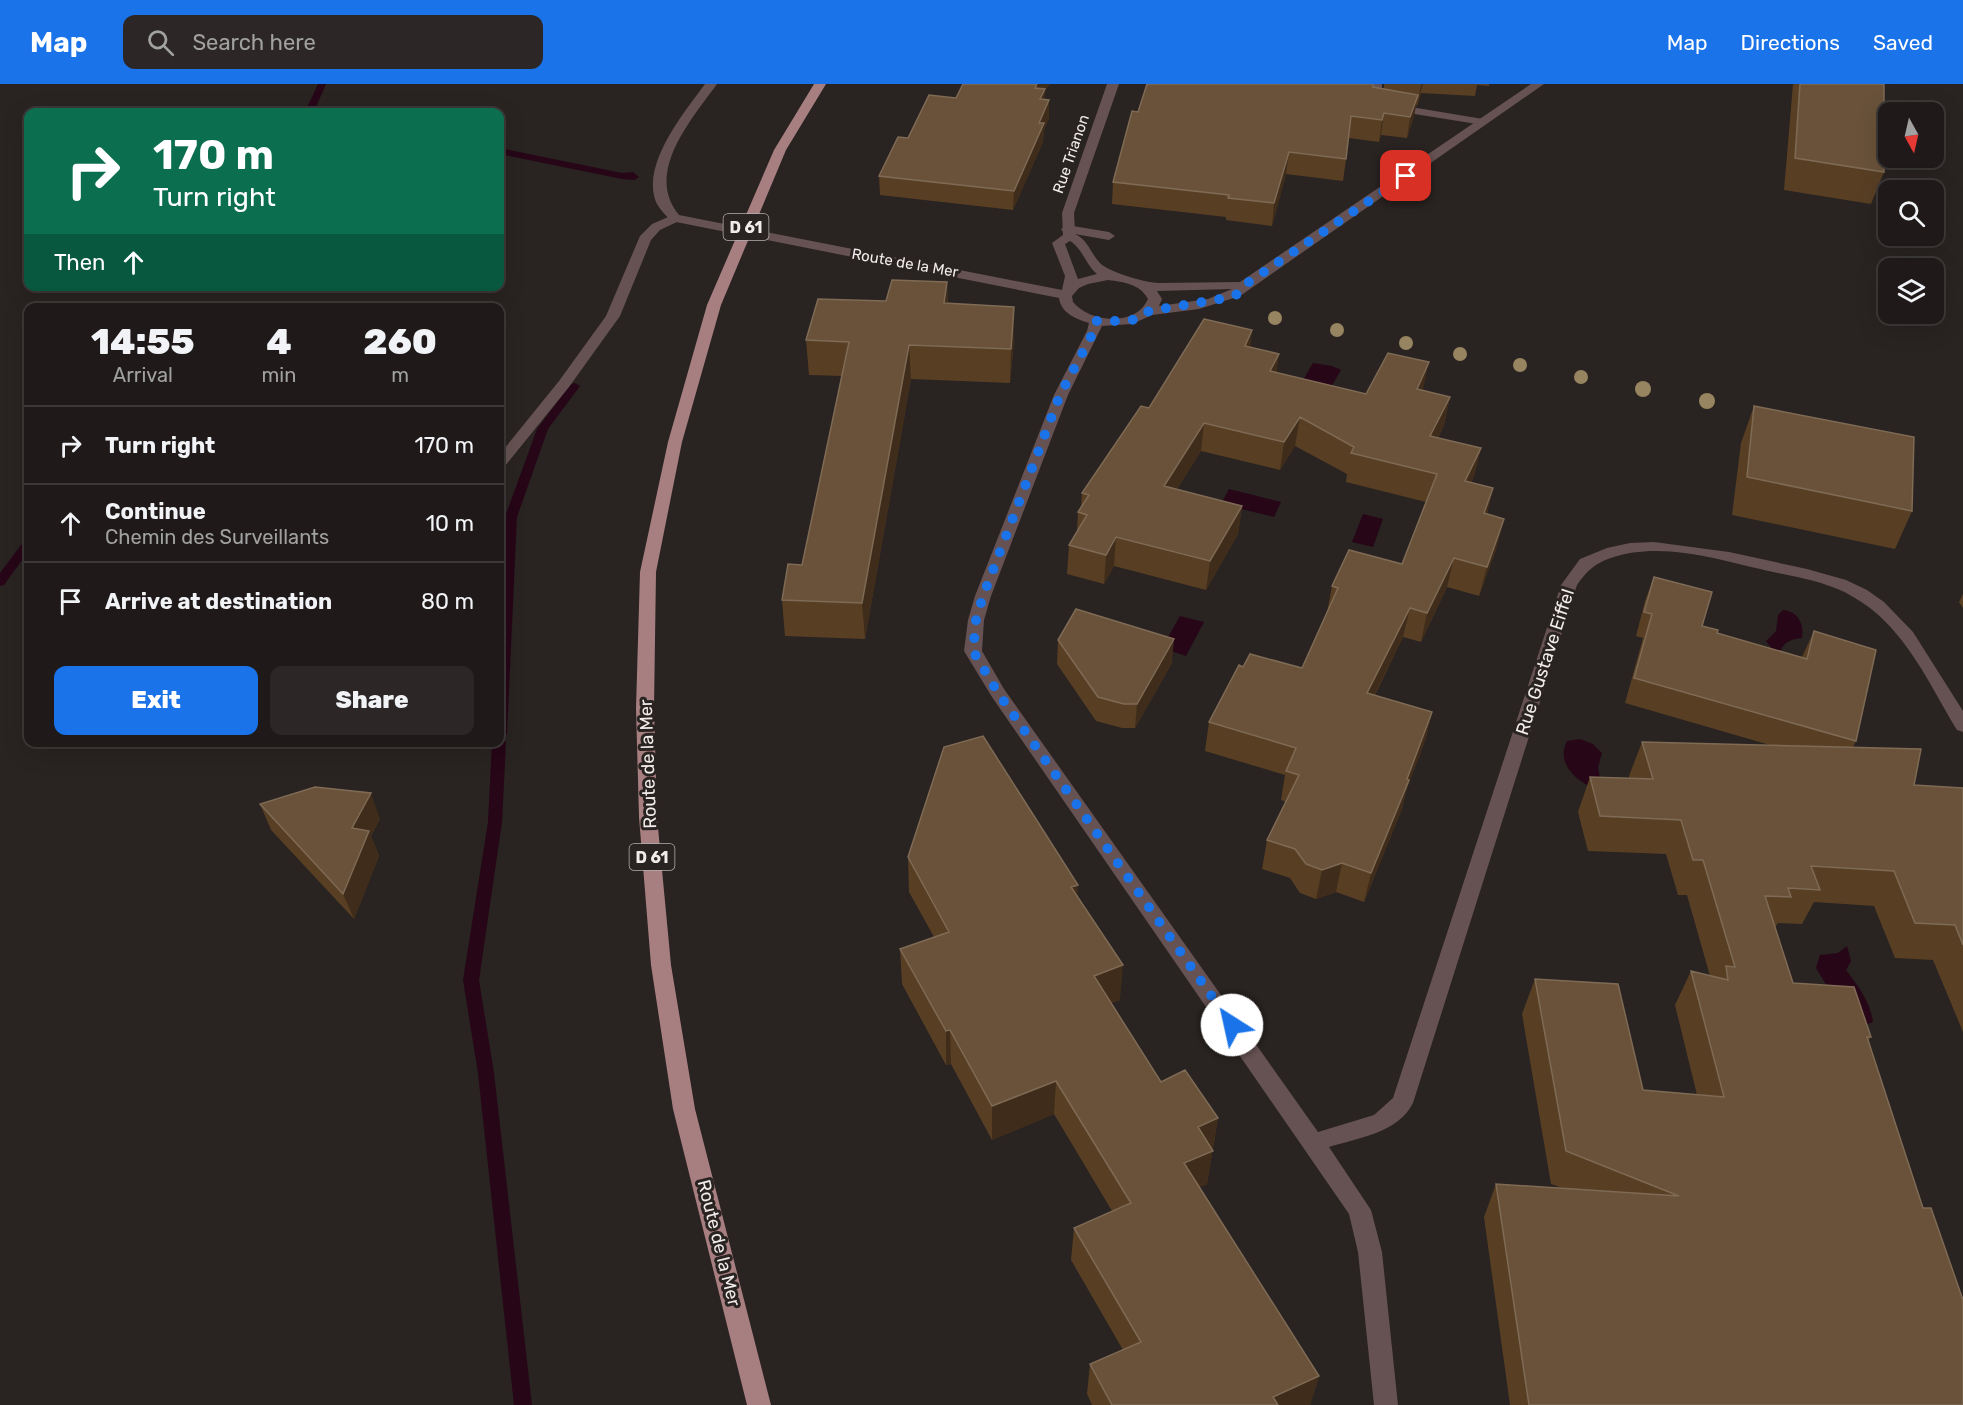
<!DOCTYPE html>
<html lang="en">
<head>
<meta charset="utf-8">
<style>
	:root { --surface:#1f1a19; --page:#2c2726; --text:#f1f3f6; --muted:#a1a1a2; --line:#3c3838; --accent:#1a73e8 }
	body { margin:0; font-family:Rubik,sans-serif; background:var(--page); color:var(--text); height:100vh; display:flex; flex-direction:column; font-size:22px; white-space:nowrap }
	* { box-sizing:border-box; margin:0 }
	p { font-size:20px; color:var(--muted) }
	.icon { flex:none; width:33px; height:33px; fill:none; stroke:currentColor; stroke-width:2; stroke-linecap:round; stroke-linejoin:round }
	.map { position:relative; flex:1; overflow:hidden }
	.drawer { position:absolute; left:24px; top:219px; width:480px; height:444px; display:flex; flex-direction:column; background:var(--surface); border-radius:12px; box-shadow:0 6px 24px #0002,0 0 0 2px var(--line) }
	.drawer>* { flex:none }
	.banner { position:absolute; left:24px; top:24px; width:480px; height:183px; border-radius:12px; box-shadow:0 6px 24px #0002,0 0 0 2px var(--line); background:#0b6e4f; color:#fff; overflow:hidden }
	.needle { width:39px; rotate:172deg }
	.controls { position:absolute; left:1878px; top:18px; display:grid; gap:12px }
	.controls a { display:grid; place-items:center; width:66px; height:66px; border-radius:12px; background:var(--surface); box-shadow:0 6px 24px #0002,0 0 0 2px var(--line); font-size:30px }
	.pin { position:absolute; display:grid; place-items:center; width:51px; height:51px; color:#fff; margin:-26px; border-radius:12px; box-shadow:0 3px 9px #0006 }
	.me { position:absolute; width:66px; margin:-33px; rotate:325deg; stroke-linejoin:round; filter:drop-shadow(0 0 4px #0008) }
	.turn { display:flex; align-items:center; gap:21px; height:126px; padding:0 30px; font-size:27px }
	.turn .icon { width:78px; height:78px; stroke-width:2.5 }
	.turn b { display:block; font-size:42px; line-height:51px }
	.then { display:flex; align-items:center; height:57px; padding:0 30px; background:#0003; gap:12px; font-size:22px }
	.eta { display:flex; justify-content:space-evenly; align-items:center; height:102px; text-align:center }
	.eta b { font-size:36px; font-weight:800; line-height:42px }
	.primary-button { display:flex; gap:12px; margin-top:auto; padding:12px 30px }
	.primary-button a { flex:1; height:69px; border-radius:12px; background:var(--accent); color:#fff; font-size:24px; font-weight:800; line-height:69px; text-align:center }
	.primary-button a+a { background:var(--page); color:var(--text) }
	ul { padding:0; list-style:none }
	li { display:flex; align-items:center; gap:18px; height:78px; padding:0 30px; border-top:2px solid var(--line) }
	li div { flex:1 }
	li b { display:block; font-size:22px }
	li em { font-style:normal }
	header { display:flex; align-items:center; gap:36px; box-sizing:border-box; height:84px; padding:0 30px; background:var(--accent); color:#fff }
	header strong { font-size:28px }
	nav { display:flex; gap:33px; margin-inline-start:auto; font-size:21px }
	.search { width:420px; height:54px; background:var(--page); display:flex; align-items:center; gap:15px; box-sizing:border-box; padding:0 21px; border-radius:12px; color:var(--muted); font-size:22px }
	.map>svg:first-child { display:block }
	.water { fill:#260617 }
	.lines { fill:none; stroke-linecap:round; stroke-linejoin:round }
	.stream { fill:#260617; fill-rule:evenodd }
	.lane { fill:#665253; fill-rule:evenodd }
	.street { fill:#665253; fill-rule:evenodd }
	.primary { fill:#a77f81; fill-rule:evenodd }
	.tree { fill:#968560 }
	.wall { fill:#583f24 }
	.shaded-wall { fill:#3f2c1a }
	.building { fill:#695239; stroke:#7e6a55; stroke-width:1.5 }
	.route { stroke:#1a73e8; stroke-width:10; stroke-dasharray:0 18 }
	.labels { text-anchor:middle; stroke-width:6; stroke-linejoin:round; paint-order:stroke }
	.far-street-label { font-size:15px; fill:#f1eceb; stroke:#292321 }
	.shield { fill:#292321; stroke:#b5b0ae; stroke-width:1.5 }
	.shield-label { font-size:16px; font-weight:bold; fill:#f1eceb }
	.street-label { font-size:18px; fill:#f1eceb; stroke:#292321 }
</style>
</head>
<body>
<header>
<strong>Map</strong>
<div class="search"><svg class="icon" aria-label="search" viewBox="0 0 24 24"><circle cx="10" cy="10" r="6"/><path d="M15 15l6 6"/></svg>Search here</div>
<nav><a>Map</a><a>Directions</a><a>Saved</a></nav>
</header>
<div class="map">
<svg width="1963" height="1321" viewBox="0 0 1963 1321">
	<rect width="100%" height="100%" fill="#292321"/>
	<path class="water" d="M1313,279L1332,282L1341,286L1322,319L1294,312Z
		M1229,405L1281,418L1274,433L1221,420Z
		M1363,430L1383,435L1373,463L1352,458Z
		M1783,526C1799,528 1804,540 1802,554C1793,555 1785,557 1781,566L1772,565L1766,557L1776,547L1778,531Z
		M1180,532L1204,538L1186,572L1162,564Z
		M1580,655L1593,660L1602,669L1598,683L1600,694L1598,699L1587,701C1571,692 1557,676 1567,657Z
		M1847,862L1851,877L1846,886C1858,902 1870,917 1873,938L1865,941L1849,917L1825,899L1816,884L1820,871L1838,869Z"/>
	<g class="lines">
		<path class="stream" d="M318,0H326L315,25L320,28H307L306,26Z
			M500,64L622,89L633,88L639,93L634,96L622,95L500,70Z
			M575,299L580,302L548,345L517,433L507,650L502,654L506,658L502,738L479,896L494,989L532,1321H514L478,989L463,896L488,738L492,658H500V536L505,433L537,345L571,300Z
			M28,456V468L4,501L0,502V489L24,457Z"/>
		<path class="lane" d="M1370,0H1382L1381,18L1483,35L1489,38L1483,41L1371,23Z
			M675,130L681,134L679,137L660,146L651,156L620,232L569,303L505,382L500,383V370L559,297L606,232L640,152L652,140Z
			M1067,141L1109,148L1115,152L1109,156L1063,148L1061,145Z"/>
		<path class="street" d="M705,0H717C691,36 644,89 679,131L1062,206L1065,192L1052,159L1063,151L1062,129L1107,0H1119L1074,129L1075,150C1088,156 1090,168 1099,178C1107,188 1147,199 1159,199L1240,198L1531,0H1544L1240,212L1199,225L1152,231L1132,240L1102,242L1068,311L991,512L984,536L982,567L1004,605L1318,1048L1374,1031L1393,1014L1561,501L1580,475L1607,464L1630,459L1654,458L1729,468L1807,485L1846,496L1867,506L1884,518L1913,548L1963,627V648L1957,646C1932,605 1910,555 1870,524C1859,516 1848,509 1835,504C1815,496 1794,492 1773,488C1723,477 1662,456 1611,474C1595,479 1586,488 1577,501L1413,1019C1398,1049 1358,1054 1329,1063L1371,1126L1382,1168L1398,1321H1374L1358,1168L1349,1130L992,613L964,567L968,536L975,512L1054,311L1087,247L1089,239C1076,235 1061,229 1059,214L671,137C666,131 659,125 656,118C641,80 684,29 705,0ZM1070,157C1082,164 1086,181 1097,190L1078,195L1065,160ZM1108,196C1124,198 1140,200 1148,215C1136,243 1090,239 1073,218L1072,212L1079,204L1088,200ZM1232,205L1208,215L1159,222L1162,215L1157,207Z"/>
		<path class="primary" d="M814,0H826L786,66L721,221L682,358L656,488L654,624L657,733L671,881L695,1025L771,1321H747L673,1025L651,881L639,733L636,624L640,488L668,358L707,221L774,66Z"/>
	</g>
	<g class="tree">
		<circle cx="1275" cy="234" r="7"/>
		<circle cx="1337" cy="246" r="7"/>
		<circle cx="1406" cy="259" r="7"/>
		<circle cx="1460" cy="270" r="7"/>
		<circle cx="1520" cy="281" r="7"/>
		<circle cx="1581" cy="293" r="7"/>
		<circle cx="1643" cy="305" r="8"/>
		<circle cx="1707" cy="317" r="8"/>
	</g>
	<path class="wall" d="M963,0H1050L1045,6V16L1049,34L1044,46L1043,58L1013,126L880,111L879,92L908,54L956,14Z
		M1384,0H1489V2L1477,1L1475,12L1421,9L1417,22L1416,21L1414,32L1407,54L1381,51L1379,58L1349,54L1343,97L1286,90L1272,142L1226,136V133L1112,120L1113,98L1373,3L1384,5Z
		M1793,0H1884V88L1871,120L1784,106Z
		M947,198L948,220L1014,223V256L1010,299L911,295L865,555L785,552L782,516L802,481L842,292L809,291L806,256L886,217Z
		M1252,246L1250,263L1277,289L1366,310L1423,306L1450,313L1444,341L1438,354L1481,364L1474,392L1471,399L1493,404L1487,430L1497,463L1479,512L1447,503L1421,558L1403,553L1375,611L1432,628L1425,657L1407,704L1402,725L1364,818L1336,808L1316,815L1300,809L1290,794L1262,785L1267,756L1286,718L1281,716L1285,691L1205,667L1209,638L1243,583L1302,584L1327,529L1332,502L1402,480L1426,418L1346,398L1347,390L1295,362L1280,386L1201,367L1177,405L1242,422L1238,450L1206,506L1114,482L1104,500L1067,490L1069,461L1077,447L1078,428L1081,423L1082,409L1149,324Z
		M1754,322L1912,427L1895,465L1732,431L1741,359Z
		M1654,493L1702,542L1717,549L1802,573L1814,547L1856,657L1853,663L1914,701L1963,704V948L1933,876L1895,874L1874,822L1814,818L1802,840L1778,839L1775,843L1793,899L1871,953L1868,957L1963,1321H1510L1484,1133L1496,1100L1562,1104L1551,1100L1522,930L1535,895L1643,1006L1697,1011L1675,921L1691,887L1710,892L1687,811H1678L1666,770L1588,767L1578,728L1590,693L1629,694V692L1642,658L1770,661L1625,619L1643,554L1636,552L1645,517Z
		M1963,510V524L1959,518Z
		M1058,556L1172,579L1135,644H1122L1096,637L1057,580Z
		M260,720L380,735L371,752L379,772L354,835L271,746Z
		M908,773L1077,812L1120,916L1111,919L1161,998L1218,1034L1207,1100L1199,1103L1319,1292L1310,1321H1092L1087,1310L1090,1280L1123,1266L1071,1176L1074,1144L1112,1127L1054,1030L992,1056L951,980L946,981L902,900L900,865L934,853L909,808Z"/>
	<path class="shaded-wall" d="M1037,0H1050L1045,6V23L1039,33L1035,4Z
		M1421,0H1423L1417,22L1421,1Z
		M1418,11L1414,32L1407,54L1410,33Z
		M1049,16V34L1044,46L1043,58L1013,126L1014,107L1039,39Z
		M1384,29L1381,51L1379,58L1382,36Z
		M1289,68L1286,90L1272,142L1274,119Z
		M947,198L948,232L944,219Z
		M1014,223V256L1010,299L1011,265Z
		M1252,246L1249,274L1245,262Z
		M909,261L911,295L865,555L862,519Z
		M1279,270L1276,298L1270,287Z
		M1429,278L1423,306L1417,305Z
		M1450,313L1444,341L1424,380L1430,352Z
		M1300,333L1295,362L1280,386L1284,358Z
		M1204,339L1201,367L1161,430L1164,402Z
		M1481,364L1474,392L1458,426L1465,397Z
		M1493,404L1486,433L1484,429Z
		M1242,422L1238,450L1206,506L1210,477Z
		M1504,435L1497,463L1479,512L1487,483Z
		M1116,453L1114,482L1104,500L1106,471Z
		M1454,474L1447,503L1421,558L1427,529Z
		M1410,524L1403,553L1361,638L1367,609Z
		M1174,555L1172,579L1135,644L1137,620Z
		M1432,628L1425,657L1407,704L1402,725L1364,818L1371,789Z
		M371,709L380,735L371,752L379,772L354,835L343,810L352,744Z
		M1342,779L1336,808L1316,815L1322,786Z
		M1078,801L1076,835L1071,803Z
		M1123,881L1120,916L1091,926L1094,892Z
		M950,946L951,980L946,981V947Z
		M1056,997L1054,1030L992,1056V1022Z
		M1218,1034L1207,1100L1179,1112L1184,1079L1198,1043Z
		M1319,1292L1310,1321H1270L1273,1313Z"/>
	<path class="building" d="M963,0H1037L1035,4L1045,5L1040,15L1049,16L1039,39H1044L1014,107L879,92L898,53L908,54L929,11L956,14Z
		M1147,0H1373V3L1418,11L1410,33L1384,29L1382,36L1351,32L1346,75L1289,68L1274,119L1228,114L1229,111L1113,98L1132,27L1138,28Z
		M1800,0H1884V88L1795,74Z
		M892,196L947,198L944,219L1014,223L1011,265L909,261L862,519L782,516L788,480L802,481L849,258L806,256L818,215L886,217Z
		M1204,235L1252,246L1245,262L1279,270L1270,287L1366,310L1388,269L1429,278L1417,305L1450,313L1430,352L1481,364L1465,397L1493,404L1484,429L1504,435L1487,483L1454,474L1427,529L1410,524L1367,609L1432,628L1407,695L1409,696L1371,789L1342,779L1322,786L1306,780L1295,765L1267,756L1299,691L1286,687L1296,664L1209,638L1239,581L1243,583L1250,570L1302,584L1338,504L1332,502L1349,466L1402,480L1437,390L1351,369L1354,363L1300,333L1284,358L1204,339L1164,402L1242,422L1210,477L1116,453L1106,471L1069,461L1087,431L1078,428L1089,411L1082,409L1141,322L1149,324Z
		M1754,322L1914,353L1912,427L1747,393Z
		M1654,493L1712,508L1702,542L1718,546L1717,549L1807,575L1814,547L1876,566L1856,657L1634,594L1652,530L1644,528Z
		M1076,525L1174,555L1137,620H1124L1098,613L1058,556Z
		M983,652L1078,801L1071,803L1123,881L1094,892L1161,998L1185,986L1218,1034L1198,1043L1213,1067L1184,1079L1319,1292L1273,1313L1278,1321H1112L1090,1280L1141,1258L1074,1144L1131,1119L1056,997L992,1022L950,946L946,947L900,865L949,848L908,773L944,663Z
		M1642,658L1921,665L1914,701L1963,704V861L1955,841L1915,839L1894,787L1811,782L1820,806L1788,804L1791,813L1765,812L1793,899L1854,903L1871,953H1867L1923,1124H1931L1963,1216V1321H1529L1496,1100L1679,1112L1566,1067L1535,895L1618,900L1643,1006L1724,1013L1691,887L1728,896L1726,882L1735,883L1703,776H1693L1681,736L1600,732L1590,693L1653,695Z
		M315,703L371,709L352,744L369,747L343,810L260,720Z"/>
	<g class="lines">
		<path class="route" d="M1232,941L998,609L973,567L976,536L983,512L1060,311L1094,247L1096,237H1127L1140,234L1149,227L1227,214L1236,211L1243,202L1406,92"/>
	</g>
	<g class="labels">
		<g class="far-street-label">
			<text transform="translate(1071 70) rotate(-71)" y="5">Rue Trianon</text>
			<text transform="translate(905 179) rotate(10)" y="5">Route de la Mer</text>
		</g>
		<g class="shield">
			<rect x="723.5" y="130" width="45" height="26" rx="4.5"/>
			<rect x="629.5" y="760" width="45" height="26" rx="4.5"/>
		</g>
		<g class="shield-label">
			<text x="746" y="149">D 61</text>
			<text x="652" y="779">D 61</text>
		</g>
		<g class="street-label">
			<text transform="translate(1545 578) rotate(-72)" y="6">Rue Gustave Eiffel</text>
			<text transform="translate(648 680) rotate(-92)" y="6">Route de la Mer</text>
			<text transform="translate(719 1159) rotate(76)" y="6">Route de la Mer</text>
		</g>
	</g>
</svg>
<div class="controls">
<a><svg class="needle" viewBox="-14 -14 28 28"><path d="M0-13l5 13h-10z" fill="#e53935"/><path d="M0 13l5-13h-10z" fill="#a1a1a2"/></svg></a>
<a><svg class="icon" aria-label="search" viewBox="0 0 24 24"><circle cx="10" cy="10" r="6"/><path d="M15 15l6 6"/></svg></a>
<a><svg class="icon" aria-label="layers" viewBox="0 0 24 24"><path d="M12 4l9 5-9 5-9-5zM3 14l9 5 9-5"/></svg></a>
</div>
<div class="pin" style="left:1406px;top:92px;background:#d93025"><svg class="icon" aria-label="arrive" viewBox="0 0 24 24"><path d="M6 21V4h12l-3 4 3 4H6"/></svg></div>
<svg class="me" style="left:1232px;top:941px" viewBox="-20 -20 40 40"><circle r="19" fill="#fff"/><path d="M0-13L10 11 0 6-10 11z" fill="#1a73e8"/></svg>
<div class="banner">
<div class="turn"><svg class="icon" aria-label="right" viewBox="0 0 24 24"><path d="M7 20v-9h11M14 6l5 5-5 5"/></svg><div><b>170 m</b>Turn right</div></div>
<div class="then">Then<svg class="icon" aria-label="ahead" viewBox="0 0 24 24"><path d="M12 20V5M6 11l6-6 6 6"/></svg></div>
</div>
<section class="drawer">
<div class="eta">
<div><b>14:55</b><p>Arrival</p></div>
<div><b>4</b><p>min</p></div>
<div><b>260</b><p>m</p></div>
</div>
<ul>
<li><svg class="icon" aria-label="right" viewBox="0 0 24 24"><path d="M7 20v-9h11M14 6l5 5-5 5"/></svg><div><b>Turn right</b></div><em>170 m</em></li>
<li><svg class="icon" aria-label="ahead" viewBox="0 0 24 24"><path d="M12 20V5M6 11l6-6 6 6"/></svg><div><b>Continue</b><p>Chemin des Surveillants</p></div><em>10 m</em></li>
<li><svg class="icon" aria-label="arrive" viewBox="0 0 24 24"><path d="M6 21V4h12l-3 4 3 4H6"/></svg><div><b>Arrive at destination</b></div><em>80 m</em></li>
</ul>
<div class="primary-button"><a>Exit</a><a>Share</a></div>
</section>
</div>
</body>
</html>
